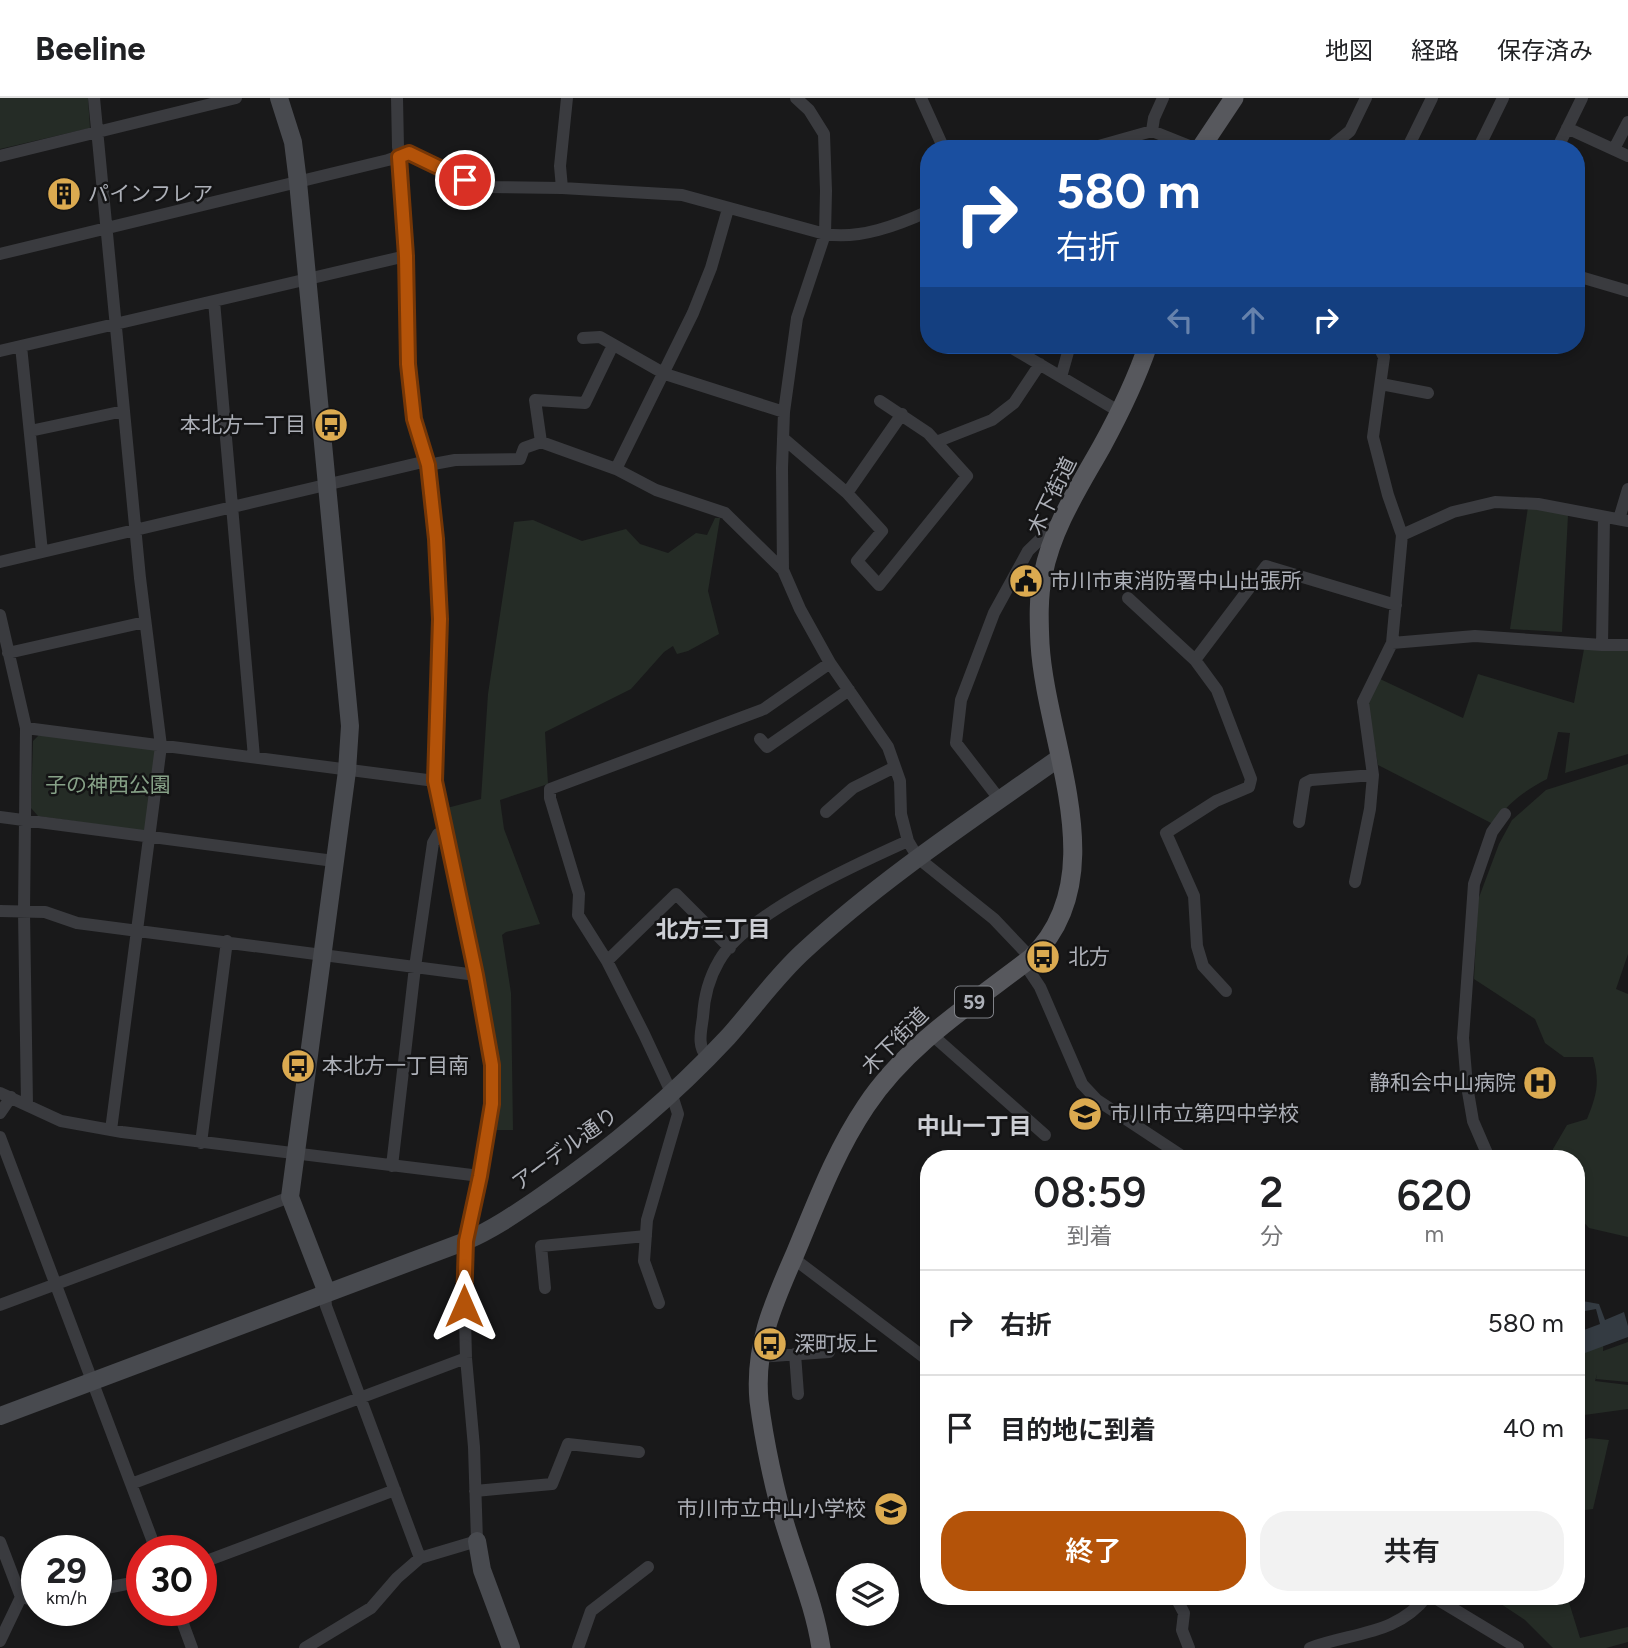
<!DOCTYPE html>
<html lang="ja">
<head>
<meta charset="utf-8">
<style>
	:root { --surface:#fff; --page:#f2f2f2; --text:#202124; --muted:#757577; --line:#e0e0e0; --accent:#b45309 }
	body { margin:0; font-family:Figtree,"Noto Sans JP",sans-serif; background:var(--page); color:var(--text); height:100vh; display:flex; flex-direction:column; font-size:26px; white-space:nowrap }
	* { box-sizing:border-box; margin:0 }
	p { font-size:23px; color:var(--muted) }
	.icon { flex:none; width:38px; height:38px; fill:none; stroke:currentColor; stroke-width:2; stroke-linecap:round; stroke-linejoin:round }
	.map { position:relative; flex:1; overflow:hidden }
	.drawer { position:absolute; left:920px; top:1052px; width:665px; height:455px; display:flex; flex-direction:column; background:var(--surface); border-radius:28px; box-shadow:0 4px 10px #0003 }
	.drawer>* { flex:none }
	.top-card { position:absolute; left:920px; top:42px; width:665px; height:214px; border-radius:28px; box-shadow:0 4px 10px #0003; background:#1a4fa0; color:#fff; overflow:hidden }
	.buttons { position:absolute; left:836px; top:1465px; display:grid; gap:14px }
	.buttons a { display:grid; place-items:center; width:63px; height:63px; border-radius:50%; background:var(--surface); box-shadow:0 4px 10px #0003; font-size:35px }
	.speed { position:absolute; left:21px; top:1437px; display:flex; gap:14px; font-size:35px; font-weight:700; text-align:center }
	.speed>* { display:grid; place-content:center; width:91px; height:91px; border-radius:50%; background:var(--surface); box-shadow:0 4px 10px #0003; line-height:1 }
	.speed small { font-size:18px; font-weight:400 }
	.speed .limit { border:10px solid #d22; background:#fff; color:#111 }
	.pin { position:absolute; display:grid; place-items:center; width:60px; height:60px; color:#fff; margin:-30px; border:4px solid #fff; border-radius:50%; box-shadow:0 2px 7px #0007 }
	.me { position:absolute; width:77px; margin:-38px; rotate:0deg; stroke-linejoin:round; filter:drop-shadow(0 0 5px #0008) }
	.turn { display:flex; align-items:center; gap:24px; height:147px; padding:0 21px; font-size:32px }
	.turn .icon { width:91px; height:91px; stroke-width:2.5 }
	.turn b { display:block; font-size:49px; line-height:60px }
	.lanes { display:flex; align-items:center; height:66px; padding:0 21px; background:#0003; justify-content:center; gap:35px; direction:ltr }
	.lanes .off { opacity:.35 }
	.eta { display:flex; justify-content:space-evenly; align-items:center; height:119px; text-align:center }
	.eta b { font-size:42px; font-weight:600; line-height:49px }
	.cta { display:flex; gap:14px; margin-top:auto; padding:14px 21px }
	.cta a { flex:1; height:80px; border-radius:28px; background:var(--accent); color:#fff; font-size:28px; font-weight:600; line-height:80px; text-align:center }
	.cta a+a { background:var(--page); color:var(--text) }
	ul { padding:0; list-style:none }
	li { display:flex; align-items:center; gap:21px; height:105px; padding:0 21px; border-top:2px solid var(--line) }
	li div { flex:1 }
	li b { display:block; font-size:26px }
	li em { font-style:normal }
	header { display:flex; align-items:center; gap:42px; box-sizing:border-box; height:98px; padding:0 35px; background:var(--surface); border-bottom:2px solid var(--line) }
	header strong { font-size:33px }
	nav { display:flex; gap:38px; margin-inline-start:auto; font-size:24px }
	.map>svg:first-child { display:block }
	.green { fill:#252c26 }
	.water { fill:#343b42 }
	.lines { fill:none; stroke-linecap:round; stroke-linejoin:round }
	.street { stroke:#3a3b3f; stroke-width:12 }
	.secondary { stroke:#484a4f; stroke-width:18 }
	.primary { stroke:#57585d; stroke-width:19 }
	.route-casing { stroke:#753606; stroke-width:18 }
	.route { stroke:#b45309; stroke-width:12 }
	.labels { text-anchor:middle; stroke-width:5; stroke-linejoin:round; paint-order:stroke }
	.shield { fill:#141415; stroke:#7f8187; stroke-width:2 }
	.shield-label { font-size:19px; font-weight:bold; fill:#adb0b8 }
	.poi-label { font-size:21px; fill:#adb0b8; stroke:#141415; text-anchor:start }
	.street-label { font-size:21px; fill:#adb0b8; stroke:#141415 }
	.park-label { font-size:21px; fill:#86a187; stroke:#141415 }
	.neighbourhood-label { font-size:23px; font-weight:bold; fill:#cdcfd5; stroke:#141415 }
</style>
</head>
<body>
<header>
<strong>Beeline</strong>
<nav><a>地図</a><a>経路</a><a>保存済み</a></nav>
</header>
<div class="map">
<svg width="1628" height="1550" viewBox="0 0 1628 1550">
	<rect width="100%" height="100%" fill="#19191a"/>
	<path class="green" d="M0,0H88L90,30L0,51Z
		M1528,409L1568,417L1562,534L1510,531Z
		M715,420H720L708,493L719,536L688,553L677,556L673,548L664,554L631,591L545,634L548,686L500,702L504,731L540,826L506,834L502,837L511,895L513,1032H496L493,937L477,846L447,710L481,701L488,596L514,424L533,422L582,443L626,431L640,446L668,455L696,435L707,437Z
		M1584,551H1628V656L1565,675L1570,635L1558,634L1547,681C1524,693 1508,705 1493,726L1378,667L1367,605L1380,581L1463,620L1478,576L1574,605Z
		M39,637L156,650L145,731L143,733L38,718L31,710L33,643Z
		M1628,666V856L1616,891L1628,896V1139L1589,1130L1577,1117V1060H1552L1553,1051L1567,1027L1587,1021C1597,997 1600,984 1593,959H1564L1545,945L1535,921L1474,881L1478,802L1499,746L1512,722L1546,692Z
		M1604,1237L1603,1253L1628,1244V1284L1596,1281L1597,1276L1595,1283L1628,1287V1311L1577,1318V1238Z
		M1589,1340L1609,1342L1593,1411L1577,1413V1344Z
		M1489,1498H1567L1580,1540L1628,1529V1544L1606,1550H1553L1525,1522Z"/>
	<path class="water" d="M1577,1202L1599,1206L1605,1222L1624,1214L1628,1228V1239L1577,1258V1224L1584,1232L1600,1226L1596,1211L1580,1214L1577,1222Z"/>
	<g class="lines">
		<path class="street" d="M94,0L140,480L161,648L111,1032
			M796,0L809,12L824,36L826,93L825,136L797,220L784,314L782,370L783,472L800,511L830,565L888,649L900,683L901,716L908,743L918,760L994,821L1031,860
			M921,0L944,51
			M1567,30L1628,58
			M1152,33L1154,20L1163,0
			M1088,51L1152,33L1197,51
			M1328,51L1350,33L1366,0
			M1407,51L1432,0
			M1478,51L1503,0
			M1557,51L1582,0
			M1614,51L1628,24
			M0,58L236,0
			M562,90L560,68L567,0
			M0,156L388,62L409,55L483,89L562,90L682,97L825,136C859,142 898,127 929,113
			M1577,178L1628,193
			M214,203L254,659
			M583,240L600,239L665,276L784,314
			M1007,247L1120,314
			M21,248L42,454
			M0,253L406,158
			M1061,279L1070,247
			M1381,286L1428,295
			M30,333L124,313
			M783,340L847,395L882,433L857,463L879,487L967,378L928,335L880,303
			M541,344L535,302L585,305L613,247
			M936,344L992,322L1014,305L1040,266
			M428,367L455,362L520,361L524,350L541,344L616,371L656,392L725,415L783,472
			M616,371L693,215L711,170L728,111
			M847,395L902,316
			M1619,421L1628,391
			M1402,437L1453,414L1495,404L1538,406L1628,423
			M0,464L427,363
			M1128,500L1195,562L1217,592L1251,681L1249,689L1216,703L1166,735L1194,798L1197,848L1203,868L1226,893
			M0,517L26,630L24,814L27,1006
			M1392,545L1475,538L1602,547H1628
			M1602,547L1604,419
			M8,555L145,524
			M1195,562L1266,468L1396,507
			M26,630L435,683
			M760,641L767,649L849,592
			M1000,702L956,645L961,602L994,515L1028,453L1056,426
			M826,714L853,690L895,669
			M0,719L334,763
			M1299,724L1305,685L1311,682L1373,677
			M1355,784L1370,711L1373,677L1363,604L1392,545L1402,437L1388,397L1373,339L1384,259L1378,247
			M0,813L45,814L77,825L476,877
			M607,863L676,796L730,850
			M1024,865L1040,889L1082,986L1097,1002L1185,1060
			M931,936L1045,1037
			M707,959C697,948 701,934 703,919C704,899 709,880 719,863C745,816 859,765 908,743
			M0,995L61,1023L122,1034L480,1078
			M0,1015L11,999
			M0,1039L156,1452
			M201,1045L227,843
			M1489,1060L1473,1023L1467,988L1463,940L1474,786L1492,734L1505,716
			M392,1068L415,869L433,745L438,736L445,734L435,683L440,521L436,441L428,367L414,321L408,266L406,158L402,70L398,49L397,0
			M793,1160L929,1263
			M545,1190L541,1148L646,1138
			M325,1196L326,1208L420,1460
			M659,1205L644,1163L647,1122L678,1016L671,994L644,936L607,863L578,817L579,796L550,700V691L764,611L830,565
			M0,1207L290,1099
			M795,1256L798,1296
			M759,1259L829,1254
			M131,1386L466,1260
			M475,1393L552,1386L568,1346L639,1354
			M0,1444L21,1499L0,1543
			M201,1465L395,1392
			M96,1492L142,1483
			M1175,1498L1184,1515L1182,1532L1189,1550
			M1432,1498L1518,1550
			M21,1499L37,1503
			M178,1512L192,1550
			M305,1550L371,1510L397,1480L420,1460L477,1443L474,1349L466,1260L464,1182L466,1143L480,1078L492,1006V967L476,877L445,734
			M578,1550L591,1513L648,1469
			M1310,1550C1353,1534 1397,1537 1427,1498"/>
		<path class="secondary" d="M279,0L293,44L298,84L350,628L347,673L290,1099L324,1187L325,1196
			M0,1318L466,1143C494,1131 518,1114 543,1097C610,1051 673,998 728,939C754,910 776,878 805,852C883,780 973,721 1059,660
			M477,1443L482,1472L511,1550"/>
		<path class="primary" d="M1200,51L1234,0
			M821,1550C815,1510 799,1472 787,1433C775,1396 764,1342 759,1303C754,1248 773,1206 795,1156C816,1106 835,1054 866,1008C907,946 973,905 1031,860C1116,778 1046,646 1040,546C1039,524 1038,499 1043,477C1052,430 1079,389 1102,348C1120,315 1136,282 1148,247"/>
	</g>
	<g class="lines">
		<g class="route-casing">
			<path id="route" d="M464,1208L466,1143L480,1078L492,1006V967L476,877L435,683L440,521L436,441L428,367L414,321L408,266L406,158L399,59L409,55L465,82"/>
		</g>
		<use href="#route" class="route"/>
	</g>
	<defs>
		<g id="building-disc" transform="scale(1.75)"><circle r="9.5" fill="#dbaa50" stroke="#141415"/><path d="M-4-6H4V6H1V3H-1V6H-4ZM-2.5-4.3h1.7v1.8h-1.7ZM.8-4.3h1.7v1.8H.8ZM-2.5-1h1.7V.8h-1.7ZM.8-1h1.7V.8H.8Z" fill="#111"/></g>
		<g id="bus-disc" transform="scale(1.75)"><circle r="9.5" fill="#dbaa50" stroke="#141415"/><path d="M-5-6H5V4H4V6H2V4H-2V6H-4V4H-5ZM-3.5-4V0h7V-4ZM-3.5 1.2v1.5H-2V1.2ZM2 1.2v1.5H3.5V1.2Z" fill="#111"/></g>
		<g id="civic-disc" transform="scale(1.75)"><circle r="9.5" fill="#dbaa50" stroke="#141415"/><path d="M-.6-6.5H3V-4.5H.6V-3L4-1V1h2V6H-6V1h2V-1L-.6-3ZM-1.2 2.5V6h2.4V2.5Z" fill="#111"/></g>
		<g id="hospital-disc" transform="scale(1.75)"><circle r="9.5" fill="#dbaa50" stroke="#141415"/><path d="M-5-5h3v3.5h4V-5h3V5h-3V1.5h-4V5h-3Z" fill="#111"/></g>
		<g id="school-disc" transform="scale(1.75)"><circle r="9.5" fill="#dbaa50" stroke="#141415"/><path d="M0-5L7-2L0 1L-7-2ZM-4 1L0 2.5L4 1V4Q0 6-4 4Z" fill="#111"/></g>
	</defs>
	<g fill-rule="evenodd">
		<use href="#building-disc" x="64" y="96"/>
		<use href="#bus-disc" x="331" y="327"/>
		<use href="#civic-disc" x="1026" y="483"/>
		<use href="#bus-disc" x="1043" y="859"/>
		<use href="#bus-disc" x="298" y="968"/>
		<use href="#hospital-disc" x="1540" y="985"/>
		<use href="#school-disc" x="1085" y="1016"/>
		<use href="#bus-disc" x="770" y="1246"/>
		<use href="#school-disc" x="891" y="1411"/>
	</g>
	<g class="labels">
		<rect class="shield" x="955" y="888.5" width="38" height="31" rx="5"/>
		<g class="shield-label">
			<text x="974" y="911">59</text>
		</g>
		<g class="poi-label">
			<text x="88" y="103">パインフレア</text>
			<text x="306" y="334" text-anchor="end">本北方一丁目</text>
			<text x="1050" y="490">市川市東消防署中山出張所</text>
			<text x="1068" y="866">北方</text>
			<text x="322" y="975">本北方一丁目南</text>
			<text x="1516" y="992" text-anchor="end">静和会中山病院</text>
			<text x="1110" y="1023">市川市立第四中学校</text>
			<text x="794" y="1253">深町坂上</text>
			<text x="866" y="1418" text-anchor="end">市川市立中山小学校</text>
		</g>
		<g class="street-label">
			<text transform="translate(1052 398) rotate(-64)" y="7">木下街道</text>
			<text transform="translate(895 943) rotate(-45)" y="7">木下街道</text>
			<text transform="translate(565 1051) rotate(-36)" y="7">アーデル通り</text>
		</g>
		<g class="park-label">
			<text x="108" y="694">子の神西公園</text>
		</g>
		<g class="neighbourhood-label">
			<text x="713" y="839">北方三丁目</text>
			<text x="974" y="1036">中山一丁目</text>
		</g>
	</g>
</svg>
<div class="buttons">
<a><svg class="icon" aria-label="layers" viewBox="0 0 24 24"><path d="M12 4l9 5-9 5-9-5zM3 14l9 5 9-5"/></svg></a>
</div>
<div class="speed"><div>29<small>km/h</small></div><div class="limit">30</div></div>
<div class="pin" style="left:465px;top:82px;background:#d93025"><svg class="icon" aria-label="arrive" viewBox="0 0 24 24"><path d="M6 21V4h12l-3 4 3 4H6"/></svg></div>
<svg class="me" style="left:464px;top:1208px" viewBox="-20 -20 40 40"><path d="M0-17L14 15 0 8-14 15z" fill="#b45309" stroke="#fff" stroke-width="4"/></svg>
<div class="top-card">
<div class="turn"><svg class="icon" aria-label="right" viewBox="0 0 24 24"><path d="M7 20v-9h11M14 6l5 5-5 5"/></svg><div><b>580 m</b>右折</div></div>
<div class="lanes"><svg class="icon off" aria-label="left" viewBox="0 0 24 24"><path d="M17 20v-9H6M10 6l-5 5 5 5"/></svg><svg class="icon off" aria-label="ahead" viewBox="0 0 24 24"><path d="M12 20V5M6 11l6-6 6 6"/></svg><svg class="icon" aria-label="right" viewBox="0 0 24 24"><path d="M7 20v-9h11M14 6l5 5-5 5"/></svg></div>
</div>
<section class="drawer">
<div class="eta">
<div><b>08:59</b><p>到着</p></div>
<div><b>2</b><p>分</p></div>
<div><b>620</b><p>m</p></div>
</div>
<ul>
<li><svg class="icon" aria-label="right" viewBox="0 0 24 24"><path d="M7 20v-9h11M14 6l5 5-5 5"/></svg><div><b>右折</b></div><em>580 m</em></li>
<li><svg class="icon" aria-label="arrive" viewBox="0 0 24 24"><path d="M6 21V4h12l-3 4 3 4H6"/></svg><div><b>目的地に到着</b></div><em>40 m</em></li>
</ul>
<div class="cta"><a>終了</a><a>共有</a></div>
</section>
</div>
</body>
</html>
